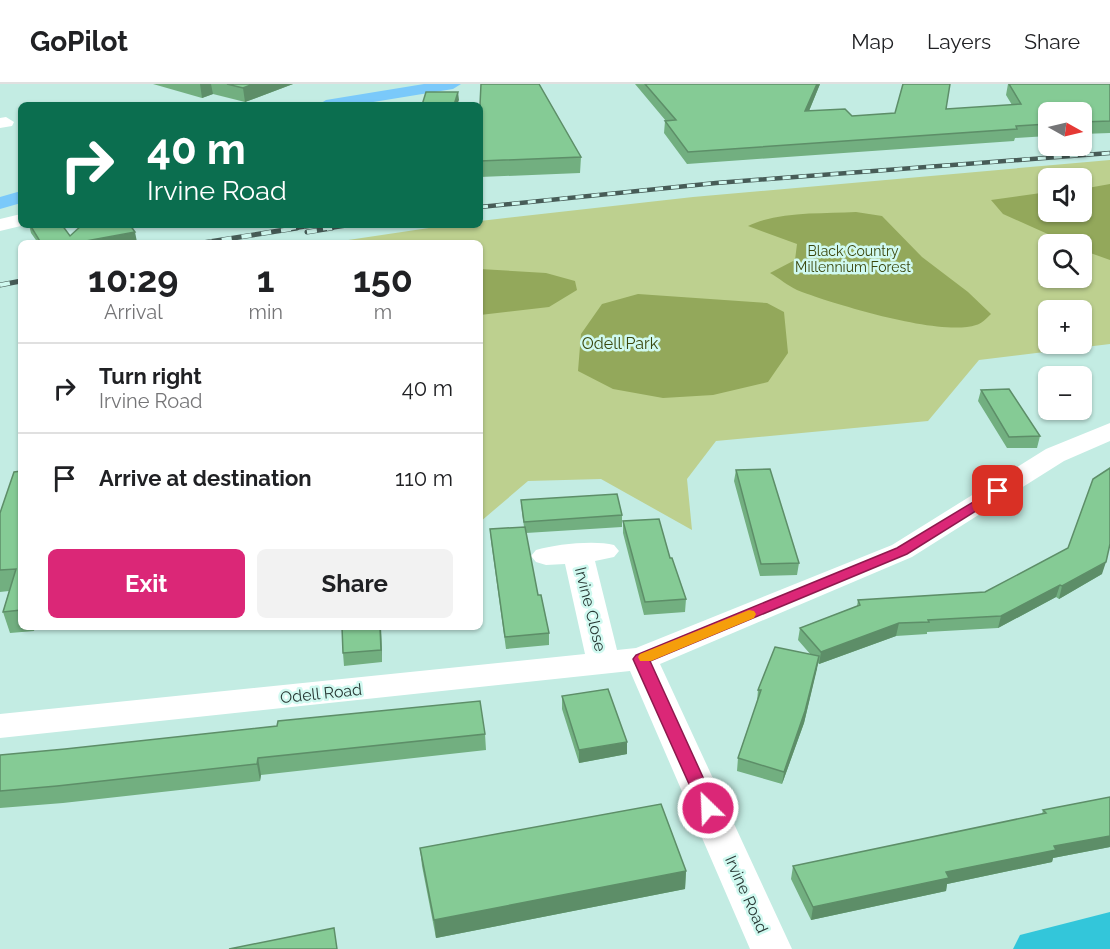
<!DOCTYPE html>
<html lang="en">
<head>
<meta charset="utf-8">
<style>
	:root { --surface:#fff; --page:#f2f2f2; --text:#202124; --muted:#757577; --line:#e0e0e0; --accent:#db2777 }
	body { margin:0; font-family:Raleway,sans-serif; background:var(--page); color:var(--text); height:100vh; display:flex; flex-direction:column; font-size:22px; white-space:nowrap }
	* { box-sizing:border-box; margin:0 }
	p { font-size:20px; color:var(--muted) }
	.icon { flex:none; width:33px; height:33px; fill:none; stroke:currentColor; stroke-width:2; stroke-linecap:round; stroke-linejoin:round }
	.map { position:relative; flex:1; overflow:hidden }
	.side { position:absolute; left:18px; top:156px; width:465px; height:390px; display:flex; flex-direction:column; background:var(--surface); border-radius:9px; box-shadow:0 2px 4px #0004 }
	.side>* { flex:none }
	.banner { position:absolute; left:18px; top:18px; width:465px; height:126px; border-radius:9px; box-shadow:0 2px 4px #0004; background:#0b6e4f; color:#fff; overflow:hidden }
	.needle { width:39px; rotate:98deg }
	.fabs { position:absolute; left:1038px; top:18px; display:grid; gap:12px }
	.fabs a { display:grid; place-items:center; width:54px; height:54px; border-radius:9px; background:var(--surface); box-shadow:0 2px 4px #0004; font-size:30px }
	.pin { position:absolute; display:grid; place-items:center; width:51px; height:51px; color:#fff; margin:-26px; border-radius:12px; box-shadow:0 3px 9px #0006 }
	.me { position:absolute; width:66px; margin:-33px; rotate:336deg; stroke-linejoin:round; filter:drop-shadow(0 0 4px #0008) }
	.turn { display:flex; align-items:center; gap:21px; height:126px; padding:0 30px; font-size:27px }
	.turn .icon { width:78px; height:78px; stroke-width:2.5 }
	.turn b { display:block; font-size:42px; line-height:51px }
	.eta { display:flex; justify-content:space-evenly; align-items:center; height:102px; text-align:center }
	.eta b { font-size:36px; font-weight:700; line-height:42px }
	.button { display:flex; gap:12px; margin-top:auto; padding:12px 30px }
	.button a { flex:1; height:69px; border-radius:9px; background:var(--accent); color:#fff; font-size:24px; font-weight:700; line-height:69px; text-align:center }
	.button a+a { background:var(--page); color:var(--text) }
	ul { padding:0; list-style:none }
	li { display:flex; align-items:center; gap:18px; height:90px; padding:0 30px; border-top:2px solid var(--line) }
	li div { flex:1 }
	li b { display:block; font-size:22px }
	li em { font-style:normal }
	header { display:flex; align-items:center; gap:36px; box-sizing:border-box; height:84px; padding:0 30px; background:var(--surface); border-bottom:2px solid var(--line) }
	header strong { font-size:28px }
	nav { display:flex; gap:33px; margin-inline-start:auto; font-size:21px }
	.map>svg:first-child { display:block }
	.green { fill:#bdd08f; fill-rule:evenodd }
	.forest { fill:#93a85b }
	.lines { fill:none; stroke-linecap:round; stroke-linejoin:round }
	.canal { fill:#7ac9fa; fill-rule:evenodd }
	.minor { fill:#fff; fill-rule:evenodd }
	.highway { fill:#33c6da; fill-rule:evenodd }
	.rail-far1-casing { stroke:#475c57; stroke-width:4.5 }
	.rail-casing { stroke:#475c57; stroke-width:5 }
	.rail-far1 { stroke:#d0f9f0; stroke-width:3; stroke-dasharray:8; stroke-linecap:butt }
	.rail { stroke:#d0f9f0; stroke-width:4; stroke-dasharray:10; stroke-linecap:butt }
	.wall { fill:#72af80 }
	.shaded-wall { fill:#5d8e68 }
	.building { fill:#85cb95; stroke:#5d8e68; stroke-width:1.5 }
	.route { fill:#db2777; stroke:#8e194d; stroke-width:1.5 }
	.slow { fill:#f59e0b }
	.labels { text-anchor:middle; stroke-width:5; stroke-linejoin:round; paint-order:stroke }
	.far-park-label { font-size:14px; fill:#3a470d; stroke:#d0f9f0 }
	.park-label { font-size:16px; fill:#3a470d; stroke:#d0f9f0 }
	.street-label { font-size:16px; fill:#293935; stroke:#d0f9f0 }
</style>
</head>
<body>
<header>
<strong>GoPilot</strong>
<nav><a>Map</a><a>Layers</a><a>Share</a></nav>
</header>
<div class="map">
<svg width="1110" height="865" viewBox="0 0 1110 865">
	<rect width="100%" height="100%" fill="#c3ece3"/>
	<path class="green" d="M1110,76V260L979,276L928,337L716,357L687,395L692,446L601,395L528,397L480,438V159H328L449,141H480V137L693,113ZM1048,94H1082V128H1048ZM1048,160H1082V194H1048ZM1048,226H1082V260H1048Z"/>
	<path class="forest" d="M1110,100V176L1082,166V160H1070L1003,130L991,116L1048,108V128H1082V105Z
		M856,128L882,132L922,173L968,208L991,230C987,234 981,240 976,241C941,253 833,220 797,206C788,202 779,194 770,189L795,176L797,160L748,142C779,127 822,130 856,128Z
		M480,185L546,189L575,197L577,206L549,223L480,231Z
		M638,210L767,219L784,228L788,269L768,298L713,311L663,314L613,305L578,287L581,250L602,220Z"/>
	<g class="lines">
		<path class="canal" d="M424,0H461L453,5L355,21H318L326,16Z
			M21,107V119L0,125V113Z"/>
		<path class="minor" d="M6,33L14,38L12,42L0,44V34Z
			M21,130V141H25L0,147V135Z
			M1110,339V357L1064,377L912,473L660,580L792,865H750L630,587L0,654V630L585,570L565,480L546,481L536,478L531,472L536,466C556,460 595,456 614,461L619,467L614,473L595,477L617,566L636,564L892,461L1046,365Z"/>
		<path class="highway" d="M1110,828V865H1013L1020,851Z"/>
		<g class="rail-far1-casing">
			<path id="rail-far1" d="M480,123L716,99L1110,69
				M288,145L315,141
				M323,145L349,141"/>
		</g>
		<g class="rail-casing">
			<path id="rail" d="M307,148L332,144
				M202,159L297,144
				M0,201L21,197"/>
		</g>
		<use href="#rail-far1" class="rail-far1"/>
		<use href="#rail" class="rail"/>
	</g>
	<path class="wall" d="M153,0H293L245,18L213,10L202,14Z
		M635,0H820L809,27L852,32L1012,21L1006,11L1008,0H1110V49L1082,50V28H1048V52L1015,54L1014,57L687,80L664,49L665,37H666Z
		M480,21L581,73L580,89L480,93Z
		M29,141H62L70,152L137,158L129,159H38L31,149Z
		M981,306L1040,352L1037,364H1007L978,317Z
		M736,386L799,479L797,491L760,492L734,397Z
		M21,387V543H35L34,547L10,549L3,528L9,507L0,508V429Z
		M521,416L622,431V443L526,449L538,511L549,549V561L506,565L491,457L490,445L524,443L522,428Z
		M623,437L670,474L686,515L685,528L644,531L623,449Z
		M1102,490L1059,515L1056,513L998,544L927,548V550L896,552L819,580L818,579L804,639L782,700L737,687L738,674L757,618L758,606L811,571L798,556L800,544L857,522L858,516L985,508Z
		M381,543L382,578L344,582L343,569Z
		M562,612L627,670L579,679L562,625Z
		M485,650L486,666L261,691L260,697L63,719L0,724V671Z
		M1110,713V763L1053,774L1052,778L947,800L946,807L811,836L791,795L793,782L1042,730L1043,726Z
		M420,764L686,787L685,805L436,854L422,782Z"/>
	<path class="shaded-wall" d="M200,0H211L213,10L202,14Z
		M253,0H293L245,18L243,4Z
		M817,0H820L804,39L805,27Z
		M458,8L459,16L457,21H454Z
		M135,148L137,158L129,159H75Z
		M1106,478L1102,490L1059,515L1062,502Z
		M1060,501L1056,513L998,544L1001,532Z
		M899,539L896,552L819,580L821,568Z
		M380,543H381L382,578L381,566Z
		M819,572L817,585L804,639L782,700L784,688Z
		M627,658V670L579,679V666Z
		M258,674L261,691L260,697L257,680Z
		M1110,752V763L1053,774L1052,778L947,800L946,807L811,836L813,823L946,788L1054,762Z
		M686,787L685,805L436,854L434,836Z"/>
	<path class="building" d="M227,0H253L243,4Z
		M481,0H539L581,73L480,77V21Z
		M645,0H817L805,27L845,25L852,32L895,29L903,0H950L946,25L1021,20L1009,0H1110V37L1082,38V28H1048V40L1016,42L1017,45L688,68L665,37L676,36Z
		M426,8H458L454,21H422Z
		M30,141H62L70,152L82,141H130L135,148L75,159H41Z
		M1009,305L1040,352L1009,353L981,306Z
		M1110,384V460L1106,478L1062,502L1060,501L1001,532L928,536L929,538L899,539L821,568L800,544L860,521L858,516L985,508L1068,464L1093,395Z
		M770,385L799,479L761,480L736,386Z
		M21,387V526L3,528L16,485L0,486V429L14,388Z
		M617,410L622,431L524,438L521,416Z
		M659,435L670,474H672L686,515L645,518L623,437Z
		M525,443L538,511H541L549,549L505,553L490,445Z
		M342,543H380L381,566L343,569Z
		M775,563L819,572L805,627L784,688L738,674L761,606H758Z
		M608,605L627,658L579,666L562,612Z
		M480,617L485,650L258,674L257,680L57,702L0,707V671L65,665L277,642L278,637Z
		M1110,713V752L1054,762L1056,766L946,788L949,794L813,823L793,782L1046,729L1043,726Z
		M661,720L686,787L434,836L420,764Z
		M334,844L337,865H229Z"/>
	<path class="route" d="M998,403L1005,407L1003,410L907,470L650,577L717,724L714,729L708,731L702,729L633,575L636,571L897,464Z"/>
	<path class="slow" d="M749,526L754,527L756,530L754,534L651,577H640L638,573L640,570Z"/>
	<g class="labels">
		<g class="far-park-label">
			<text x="853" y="172">Black Country<tspan x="853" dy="16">Millennium Forest</tspan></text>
		</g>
		<g class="park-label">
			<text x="620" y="265">Odell Park</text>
		</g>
		<g class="street-label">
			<text transform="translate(591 525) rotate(76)" y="6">Irvine Close</text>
			<text transform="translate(321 609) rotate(-6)" y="6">Odell Road</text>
			<text transform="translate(747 810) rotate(66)" y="6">Irvine Road</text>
		</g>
	</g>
</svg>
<div class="fabs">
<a><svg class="needle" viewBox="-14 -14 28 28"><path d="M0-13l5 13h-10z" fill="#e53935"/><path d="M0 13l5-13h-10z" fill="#757577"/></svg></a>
<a><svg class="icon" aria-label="sound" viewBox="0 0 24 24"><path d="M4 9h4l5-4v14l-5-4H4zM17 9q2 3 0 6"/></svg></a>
<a><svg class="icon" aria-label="search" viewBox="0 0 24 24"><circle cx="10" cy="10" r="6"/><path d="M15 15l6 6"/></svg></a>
<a>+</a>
<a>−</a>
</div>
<div class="pin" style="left:998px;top:407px;background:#d93025"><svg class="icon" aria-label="arrive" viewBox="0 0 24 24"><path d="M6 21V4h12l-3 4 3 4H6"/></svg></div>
<svg class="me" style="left:708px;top:724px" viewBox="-20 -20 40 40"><circle r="17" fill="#db2777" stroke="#fff" stroke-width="3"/><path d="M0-11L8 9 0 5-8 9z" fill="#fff"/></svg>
<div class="banner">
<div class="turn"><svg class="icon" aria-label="right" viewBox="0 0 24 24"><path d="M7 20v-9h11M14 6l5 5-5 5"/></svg><div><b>40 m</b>Irvine Road</div></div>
</div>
<section class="side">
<div class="eta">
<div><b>10:29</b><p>Arrival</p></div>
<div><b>1</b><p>min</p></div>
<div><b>150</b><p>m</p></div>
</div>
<ul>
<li><svg class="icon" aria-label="right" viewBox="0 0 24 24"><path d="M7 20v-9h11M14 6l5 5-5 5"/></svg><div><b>Turn right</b><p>Irvine Road</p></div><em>40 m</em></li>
<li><svg class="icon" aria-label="arrive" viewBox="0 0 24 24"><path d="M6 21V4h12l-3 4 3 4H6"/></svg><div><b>Arrive at destination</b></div><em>110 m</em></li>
</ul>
<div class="button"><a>Exit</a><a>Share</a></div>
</section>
</div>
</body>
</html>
